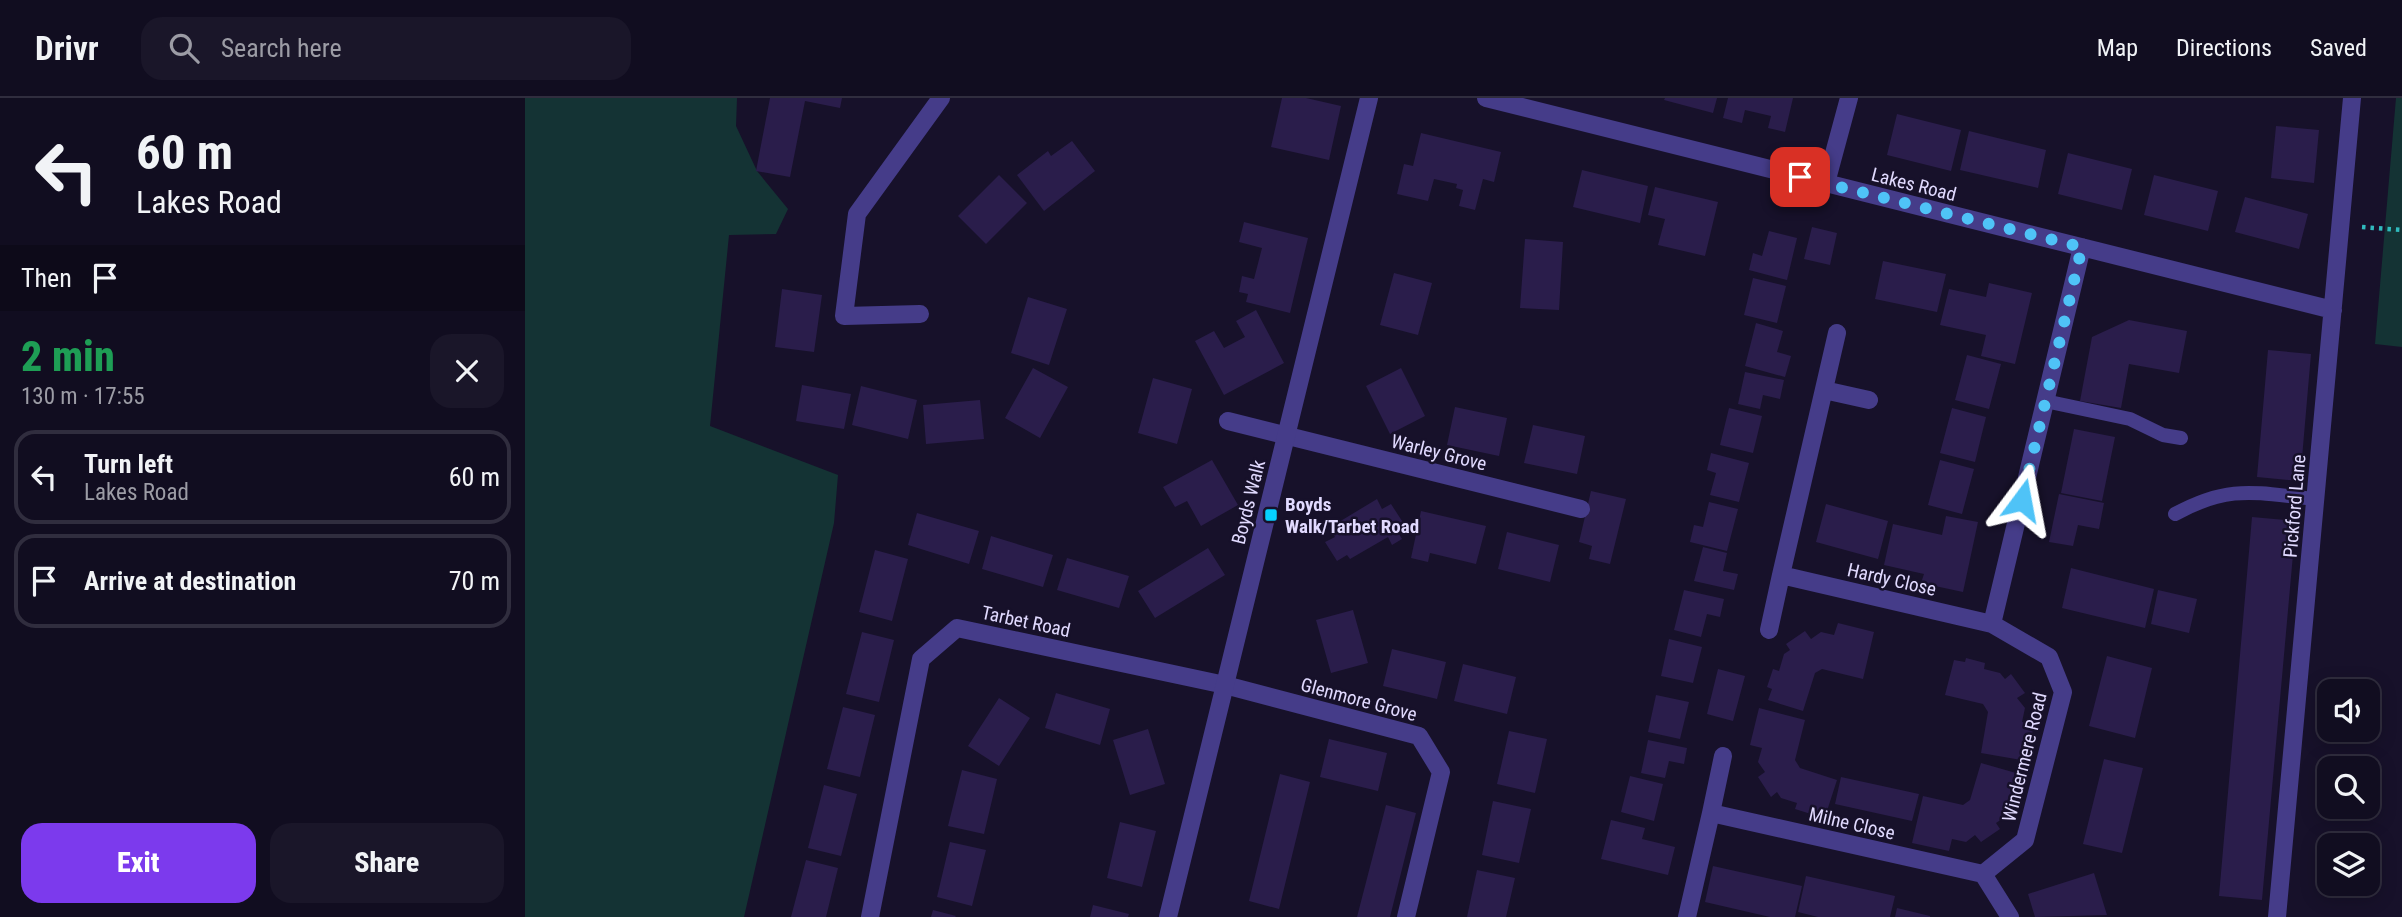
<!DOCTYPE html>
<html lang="en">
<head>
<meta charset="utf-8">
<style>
	:root { --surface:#110d20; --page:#1a1629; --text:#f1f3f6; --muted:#9c9ca5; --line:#302d3e; --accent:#7c3aed }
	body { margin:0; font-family:"Roboto Condensed",sans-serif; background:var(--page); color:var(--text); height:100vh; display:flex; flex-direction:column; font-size:26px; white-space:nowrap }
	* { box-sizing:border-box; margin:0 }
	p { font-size:23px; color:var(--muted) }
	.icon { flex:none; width:38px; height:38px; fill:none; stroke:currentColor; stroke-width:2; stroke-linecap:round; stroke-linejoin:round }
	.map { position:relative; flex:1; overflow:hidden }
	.sheet { display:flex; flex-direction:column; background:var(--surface); width:525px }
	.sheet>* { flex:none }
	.top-card { background:#110d20; color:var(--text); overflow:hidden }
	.controls { position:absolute; left:1792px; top:581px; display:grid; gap:14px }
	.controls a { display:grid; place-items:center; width:63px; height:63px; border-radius:14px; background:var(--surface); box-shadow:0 4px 18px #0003,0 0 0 2px var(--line); font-size:35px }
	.pin { position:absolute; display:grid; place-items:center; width:60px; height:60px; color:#fff; margin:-30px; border-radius:14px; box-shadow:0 4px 10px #0006 }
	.me { position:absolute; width:77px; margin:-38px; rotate:13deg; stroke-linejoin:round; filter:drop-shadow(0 0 5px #0008) }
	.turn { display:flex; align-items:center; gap:24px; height:147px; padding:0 21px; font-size:32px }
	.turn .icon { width:91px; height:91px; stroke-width:2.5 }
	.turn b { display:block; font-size:49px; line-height:60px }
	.then { display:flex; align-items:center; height:66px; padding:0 21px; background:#0003; gap:14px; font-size:26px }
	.round { display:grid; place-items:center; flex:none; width:74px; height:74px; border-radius:21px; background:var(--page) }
	.overview { display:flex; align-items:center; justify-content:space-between; height:119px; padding:0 21px }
	h1 { font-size:42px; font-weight:800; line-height:52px; color:#1e9e55 }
	.cta { display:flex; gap:14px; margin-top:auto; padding:14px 21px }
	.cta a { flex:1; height:80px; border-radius:21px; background:var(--accent); color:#fff; font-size:28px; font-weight:800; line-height:80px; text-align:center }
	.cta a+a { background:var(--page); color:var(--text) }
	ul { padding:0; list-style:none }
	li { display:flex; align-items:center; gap:21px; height:94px; margin:0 14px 10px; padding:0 7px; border:4px solid var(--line); border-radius:21px }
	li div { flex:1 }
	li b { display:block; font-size:26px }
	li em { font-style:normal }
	header { display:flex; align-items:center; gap:42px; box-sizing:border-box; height:98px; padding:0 35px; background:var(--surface); border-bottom:2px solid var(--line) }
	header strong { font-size:33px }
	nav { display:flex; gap:38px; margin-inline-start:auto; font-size:24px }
	.search { width:490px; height:63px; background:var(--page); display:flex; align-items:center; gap:18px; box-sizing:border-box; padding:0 24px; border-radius:21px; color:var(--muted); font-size:26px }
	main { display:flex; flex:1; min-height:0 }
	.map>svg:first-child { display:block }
	.green { fill:#143334 }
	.building { fill:#2a1d4b }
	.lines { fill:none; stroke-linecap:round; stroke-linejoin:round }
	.path { stroke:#30babd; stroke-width:4.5; stroke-dasharray:3.5 5; stroke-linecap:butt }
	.service { stroke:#453c89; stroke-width:14 }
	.minor { stroke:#453c89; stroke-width:18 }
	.tertiary { stroke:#453c89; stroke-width:18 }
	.route { stroke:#4fc3f7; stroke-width:12; stroke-dasharray:0 21.6 }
	.poi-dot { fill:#06d1ff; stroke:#17112a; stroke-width:2.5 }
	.labels { text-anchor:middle; stroke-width:5; stroke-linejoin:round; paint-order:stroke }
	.street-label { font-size:19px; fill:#e1daff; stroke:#17112a }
	.poi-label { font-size:19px; font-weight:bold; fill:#e1daff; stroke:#17112a; text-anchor:start }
</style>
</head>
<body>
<header>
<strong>Drivr</strong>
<div class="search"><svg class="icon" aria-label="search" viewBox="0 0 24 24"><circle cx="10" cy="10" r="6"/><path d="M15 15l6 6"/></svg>Search here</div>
<nav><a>Map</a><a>Directions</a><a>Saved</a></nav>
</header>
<main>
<section class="sheet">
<div class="top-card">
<div class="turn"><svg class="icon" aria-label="left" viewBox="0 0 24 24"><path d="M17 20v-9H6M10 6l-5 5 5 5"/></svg><div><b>60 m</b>Lakes Road</div></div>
<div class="then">Then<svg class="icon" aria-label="arrive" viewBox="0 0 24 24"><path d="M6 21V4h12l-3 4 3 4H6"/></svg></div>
</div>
<div class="overview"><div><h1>2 min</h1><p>130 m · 17:55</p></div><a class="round"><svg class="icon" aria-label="close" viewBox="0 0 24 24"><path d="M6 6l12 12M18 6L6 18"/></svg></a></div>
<ul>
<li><svg class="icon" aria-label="left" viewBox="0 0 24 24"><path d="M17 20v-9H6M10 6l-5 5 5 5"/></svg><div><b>Turn left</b><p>Lakes Road</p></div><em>60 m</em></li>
<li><svg class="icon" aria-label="arrive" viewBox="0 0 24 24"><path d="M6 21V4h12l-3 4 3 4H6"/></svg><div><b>Arrive at destination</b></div><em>70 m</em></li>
</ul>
<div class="cta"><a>Exit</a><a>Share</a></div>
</section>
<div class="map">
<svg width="1877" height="819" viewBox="0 0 1877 819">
	<rect width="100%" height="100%" fill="#17112a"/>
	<path class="green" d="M0,0H212L211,28L232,73L263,111L251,136L204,137L185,328L313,377L309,425L219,819H0Z
		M1871,0H1877V249L1850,246Z"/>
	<path class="building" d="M245,0H317L315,10L280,3L265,79L231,73Z
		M757,0H781L816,8L804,62L746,49Z
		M1140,0H1192L1188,15L1139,2Z
		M1203,0H1268L1260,34L1243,30L1246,18L1220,12L1217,25L1198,20Z
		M1372,16L1436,32L1426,73L1362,57Z
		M1751,28L1794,32L1789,85L1746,80Z
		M1444,33L1521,52L1513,90L1435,72Z
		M896,35L976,54L969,84L958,81L950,112L934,108L938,92L931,90L932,86L909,81L903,103L872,96L879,66L888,68Z
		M547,43L570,73L519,113L492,77L523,53L526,58Z
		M1543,55L1607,71L1597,112L1533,96Z
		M1057,72L1123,88L1115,125L1048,109Z
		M474,77L502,105L461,146L433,118Z
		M1629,77L1693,93L1683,133L1619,117Z
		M1130,89L1193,104L1180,158L1133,147L1140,121L1123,117Z
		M1720,99L1783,116L1774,151L1710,134Z
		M719,124L783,140L765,215L721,204L723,196L714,194L717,178L729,181L737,150L714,144Z
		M1287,129L1312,135L1305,167L1279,161Z
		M1244,133L1272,140L1262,182L1224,172L1228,155L1237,158Z
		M1000,141L1038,144L1034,212L995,210Z
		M1358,163L1421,176L1412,214L1350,201Z
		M869,175L907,185L893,237L855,227Z
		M1228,180L1261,188L1252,225L1219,217Z
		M1464,185L1507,195L1490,266L1456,258L1461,237L1415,227L1424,191L1461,199Z
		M257,191L297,197L289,254L250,249Z
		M503,199L542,211L524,267L486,255Z
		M731,212L759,265L699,297L670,243L689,233L699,250L720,239L711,223Z
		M1604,222L1662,233L1654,275L1604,266L1596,310L1555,303L1567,239Z
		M1231,225L1258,233L1252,254L1266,258L1260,279L1220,268Z
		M1743,252L1786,256L1775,383L1732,379Z
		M1442,257L1476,266L1464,311L1430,302Z
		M508,270L543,289L515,340L480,320Z
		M876,270L900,318L865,336L841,288Z
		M1220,274L1259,282L1255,301L1238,297L1235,311L1213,306Z
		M628,280L667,291L652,346L613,335Z
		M277,287L326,296L319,331L271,323Z
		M336,288L392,302L383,341L327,327Z
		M455,302L459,341L401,346L398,307Z
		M930,309L982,320L974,358L922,347Z
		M1204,310L1237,318L1228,355L1195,347Z
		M1427,310L1461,319L1450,364L1415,355Z
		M1008,327L1060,338L1052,376L999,365Z
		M1549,331L1590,339L1577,403L1536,395Z
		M1186,355L1224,365L1214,404L1185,397L1191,375L1182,372Z
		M687,362L713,407L676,428L662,403L650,409L638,389Z
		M1415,362L1449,371L1437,416L1403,407Z
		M1066,393L1101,401L1085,466L1064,461L1067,448L1054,444Z
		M1534,396L1579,405L1574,431L1553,427L1548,448L1524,444Z
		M852,401L857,411L866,406L879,426L871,431L877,441L867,447L863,439L825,461L822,457L812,463L800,444L810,439L804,430Z
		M1184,404L1213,411L1202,453L1165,444L1169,427L1178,429Z
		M1301,406L1363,423L1353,461L1291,444Z
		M896,413L961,428L951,466L905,455L903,464L886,460Z
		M392,415L454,433L444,466L383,447Z
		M1421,418L1453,424L1438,494L1396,485L1399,476L1359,467L1368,426L1417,437Z
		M1727,419L1771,423L1737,802L1694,798Z
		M982,434L1034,447L1025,484L973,471Z
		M466,438L528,457L518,489L457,471Z
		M1178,449L1202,455L1198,473L1213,476L1209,492L1169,483Z
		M683,450L700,477L630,520L613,493Z
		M350,452L383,461L367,523L334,514Z
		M542,460L604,478L594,510L532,492Z
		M1546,470L1629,491L1620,530L1537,510Z
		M1159,492L1199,501L1195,519L1182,516L1176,539L1149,532Z
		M1633,492L1672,501L1664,535L1626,526Z
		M828,512L843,565L806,575L791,522Z
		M1313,525L1349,534L1338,581L1297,571L1290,575L1278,613L1243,602L1247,591L1242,589L1248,571L1254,573L1259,556L1265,552L1261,546L1280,533L1286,541L1296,534L1309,537Z
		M337,534L369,542L354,604L321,596Z
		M1144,541L1177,549L1168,585L1136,578Z
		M867,551L921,564L912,601L858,588Z
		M1582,558L1627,570L1610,640L1564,628Z
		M1441,560L1460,565L1459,571L1475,575L1480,581L1486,576L1500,595L1492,600L1500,610L1497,624L1509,626L1502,663L1456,655L1463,614L1458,606L1420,597L1429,562L1440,564Z
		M938,566L991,579L982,616L929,603Z
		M1193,571L1220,578L1208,623L1182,616Z
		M531,595L585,611L575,647L520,630Z
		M1131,597L1164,604L1155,641L1123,634Z
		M474,600L505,620L474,668L443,648Z
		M318,609L350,617L335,679L302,671Z
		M1234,610L1280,622L1270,662L1275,670L1312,682L1301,716L1290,713L1289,717L1270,711L1272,705L1256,700L1252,694L1246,699L1233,679L1240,674L1233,664L1237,650L1225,647Z
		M623,631L640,686L605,697L588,642Z
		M984,633L1022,641L1010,695L972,686Z
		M804,641L862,655L853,693L795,679Z
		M1123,642L1162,650L1159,666L1144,663L1140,680L1116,675Z
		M1579,661L1618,670L1597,755L1558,746Z
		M1456,665L1491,675L1488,686L1492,687L1487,706L1481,704L1477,721L1471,725L1475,731L1456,744L1450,737L1441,744L1427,741L1424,753L1387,745L1398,698L1438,707L1445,702Z
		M437,672L472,681L459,736L423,728Z
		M755,676L785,684L754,811L724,803Z
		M1105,678L1138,686L1129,723L1096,714Z
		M1316,679L1394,696L1387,723L1310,706Z
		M299,687L332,696L316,758L283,750Z
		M968,703L1006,711L994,765L957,757Z
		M861,707L891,715L865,819H832Z
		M1086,722L1120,730L1117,741L1150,749L1143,777L1076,761Z
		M595,724L631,733L617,789L582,780Z
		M425,744L461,752L447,808L412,799Z
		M281,762L313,770L301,819H266Z
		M1188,768L1277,788L1270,819H1245L1180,804Z
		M952,772L990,780L981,819H942Z
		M1569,775L1582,817L1510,819L1503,796Z
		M1281,778L1370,798L1365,819H1293L1273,814Z
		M568,807L604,816L603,819H565Z
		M1372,810L1405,818V819H1370Z
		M408,812L431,818L430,819H406Z"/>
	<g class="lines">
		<path class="path" d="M1837,129L1877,132"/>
		<path class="service" d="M1520,303L1605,321L1638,337L1656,340
			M1650,416C1705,386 1730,395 1790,401"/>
		<path class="minor" d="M961,0L1808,212
			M1301,85L1324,0
			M395,216L319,218L332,116L416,0
			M1312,235L1256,477L1467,526
			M1299,292L1344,302
			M703,323L1056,411
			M1244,532L1256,477
			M1186,715L1198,658
			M345,819L396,561L432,530L700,587L894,638L916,674L881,819
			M1162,819L1186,715L1458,776
			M1485,819L1458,776L1500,742L1538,594L1524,559L1467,526L1557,149
			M1752,819L1827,0"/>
		<path class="tertiary" d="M643,819L844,0"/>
	</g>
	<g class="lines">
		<path class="route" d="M1275,79L1557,149L1497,402"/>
	</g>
	<rect class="poi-dot" x="739" y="410" width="14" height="14" rx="3.5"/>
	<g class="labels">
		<g class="street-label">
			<text transform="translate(1389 86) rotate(14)" y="7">Lakes Road</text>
			<text transform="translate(914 354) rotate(14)" y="7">Warley Grove</text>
			<text transform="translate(723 404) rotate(-76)" y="7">Boyds Walk</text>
			<text transform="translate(1769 408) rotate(-85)" y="7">Pickford Lane</text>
			<text transform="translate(1367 481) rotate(13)" y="7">Hardy Close</text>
			<text transform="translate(501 523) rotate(12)" y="7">Tarbet Road</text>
			<text transform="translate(834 601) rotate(15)" y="7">Glenmore Grove</text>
			<text transform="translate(1499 659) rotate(-76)" y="7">Windermere Road</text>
			<text transform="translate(1327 725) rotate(13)" y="7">Milne Close</text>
		</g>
		<g class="poi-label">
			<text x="760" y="413">Boyds<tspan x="760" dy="22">Walk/Tarbet Road</tspan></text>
		</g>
	</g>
</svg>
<div class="controls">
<a><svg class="icon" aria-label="sound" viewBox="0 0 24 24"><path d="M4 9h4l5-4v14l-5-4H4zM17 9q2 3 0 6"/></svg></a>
<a><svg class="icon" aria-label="search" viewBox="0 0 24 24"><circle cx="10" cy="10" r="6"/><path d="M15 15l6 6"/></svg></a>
<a><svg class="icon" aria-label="layers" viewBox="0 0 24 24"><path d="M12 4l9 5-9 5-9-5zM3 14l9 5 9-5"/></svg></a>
</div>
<div class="pin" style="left:1275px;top:79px;background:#d93025"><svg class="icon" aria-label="arrive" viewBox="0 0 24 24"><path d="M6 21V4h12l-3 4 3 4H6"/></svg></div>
<svg class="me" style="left:1497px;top:402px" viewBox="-20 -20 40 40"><path d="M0-17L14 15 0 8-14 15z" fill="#4fc3f7" stroke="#fff" stroke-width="4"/></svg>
</div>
</main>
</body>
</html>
